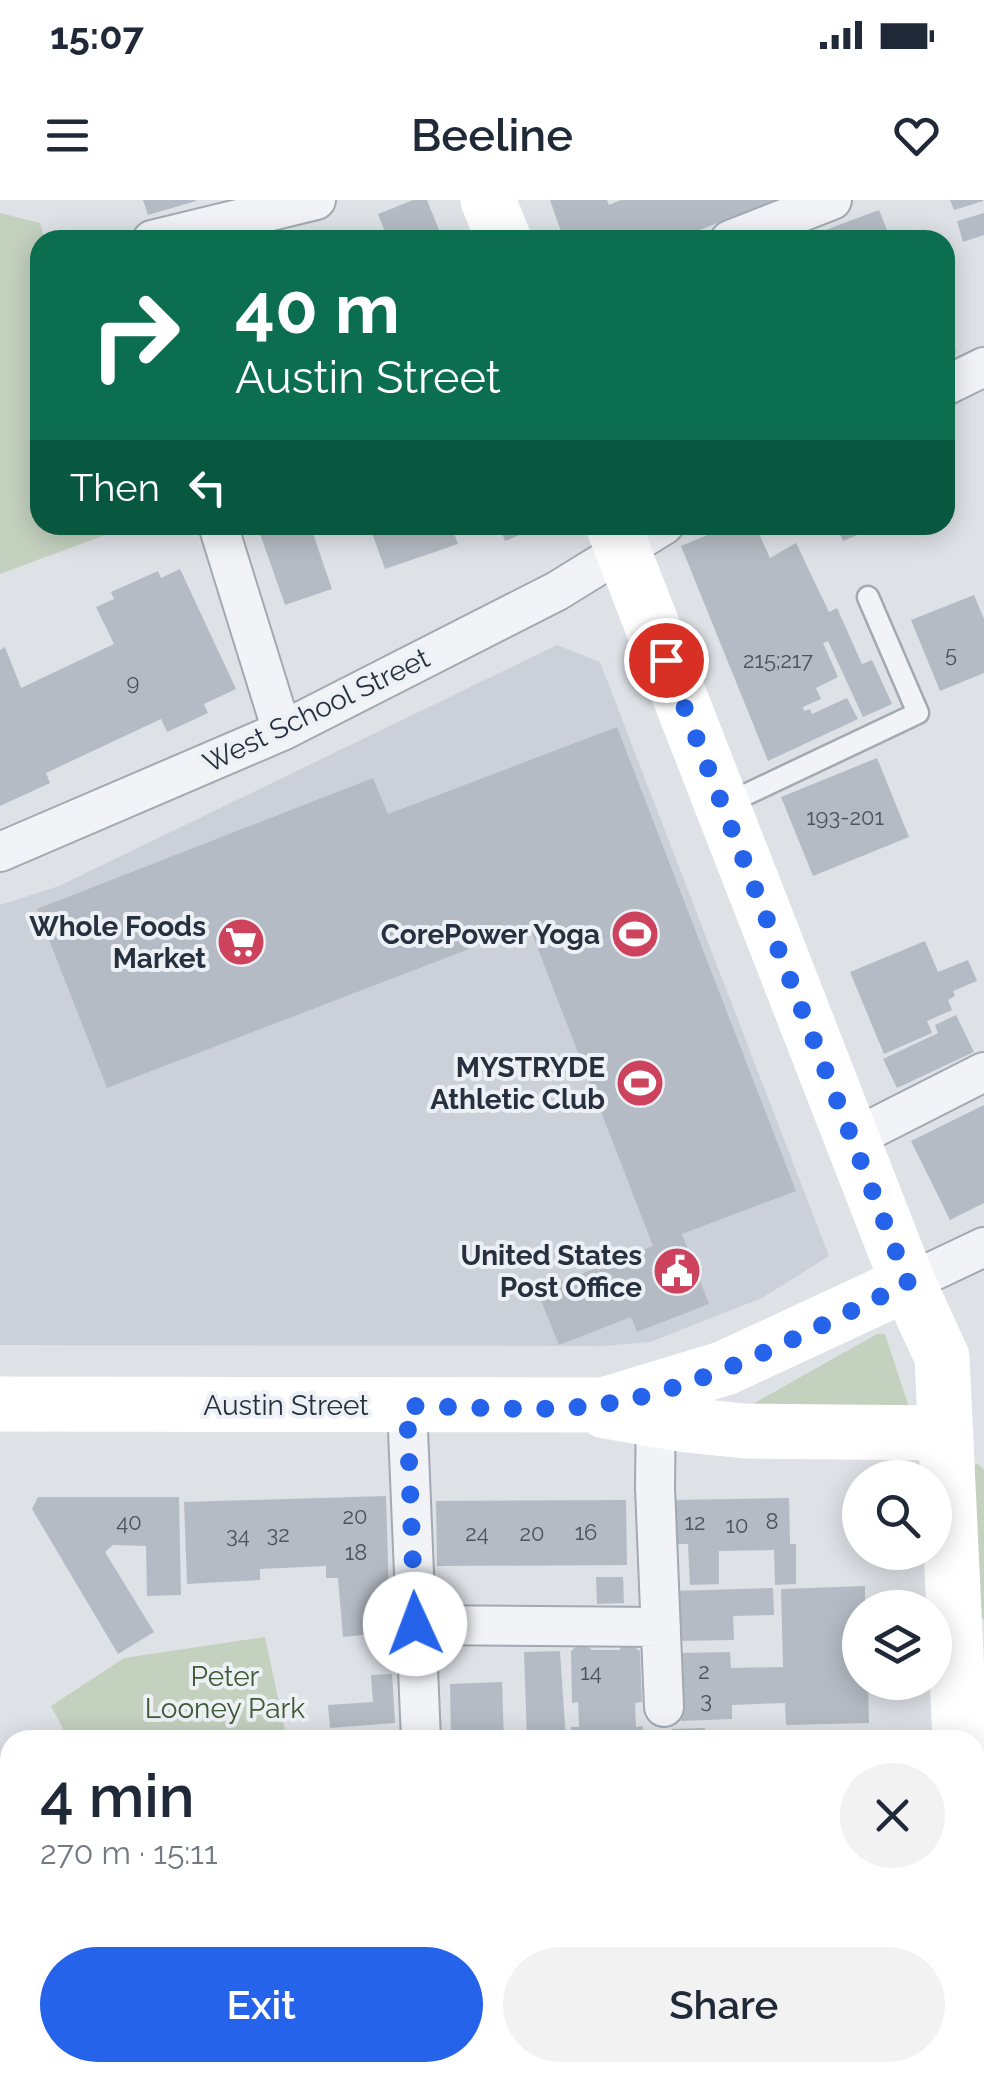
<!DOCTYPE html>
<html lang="en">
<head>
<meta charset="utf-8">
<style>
	:root { --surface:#fff; --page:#f2f2f3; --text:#1f2937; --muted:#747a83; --accent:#2563eb }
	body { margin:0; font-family:Raleway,sans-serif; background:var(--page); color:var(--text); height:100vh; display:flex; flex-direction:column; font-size:38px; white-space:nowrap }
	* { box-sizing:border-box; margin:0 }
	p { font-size:32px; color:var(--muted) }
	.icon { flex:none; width:55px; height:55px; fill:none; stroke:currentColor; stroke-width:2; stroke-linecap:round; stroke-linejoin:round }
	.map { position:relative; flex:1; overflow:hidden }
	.side { position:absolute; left:0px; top:1530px; width:985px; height:352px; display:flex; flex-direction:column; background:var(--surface); border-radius:30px 30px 0 0; box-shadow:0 5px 25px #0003 }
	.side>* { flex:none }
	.hud { position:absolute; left:30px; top:30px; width:925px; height:305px; border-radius:30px; box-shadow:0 5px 25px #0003; background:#0b6e4f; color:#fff; overflow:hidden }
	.buttons { position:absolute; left:842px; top:1260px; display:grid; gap:20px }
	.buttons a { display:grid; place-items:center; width:110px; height:110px; border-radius:50%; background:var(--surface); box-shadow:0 5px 25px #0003; font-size:50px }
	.pin { position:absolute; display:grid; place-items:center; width:85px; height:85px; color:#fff; margin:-42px; border:5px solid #fff; border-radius:50%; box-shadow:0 2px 10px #0007 }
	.me { position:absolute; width:110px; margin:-55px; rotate:358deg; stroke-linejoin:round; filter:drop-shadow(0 0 8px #0008) }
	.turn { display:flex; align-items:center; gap:35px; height:210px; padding:0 40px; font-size:45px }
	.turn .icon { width:130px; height:130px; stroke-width:2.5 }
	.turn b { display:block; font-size:70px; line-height:85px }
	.then { display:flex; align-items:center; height:95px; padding:0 40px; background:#0003; gap:20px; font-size:38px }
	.round { display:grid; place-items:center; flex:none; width:105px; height:105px; border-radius:52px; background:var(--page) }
	.summary { display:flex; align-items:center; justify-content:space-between; height:170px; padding:0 40px }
	h1 { font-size:60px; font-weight:600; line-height:75px }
	.cta { display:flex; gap:20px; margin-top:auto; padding:20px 40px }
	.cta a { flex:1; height:115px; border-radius:60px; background:var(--accent); color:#fff; font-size:40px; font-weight:600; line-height:115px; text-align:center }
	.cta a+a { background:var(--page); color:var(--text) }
	.status { display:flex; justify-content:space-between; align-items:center; height:70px; padding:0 50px; background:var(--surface); direction:ltr }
	.status svg { height:28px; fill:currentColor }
	header { display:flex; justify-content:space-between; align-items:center; height:130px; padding:0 40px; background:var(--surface); font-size:45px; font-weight:600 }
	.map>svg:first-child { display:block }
	.built { fill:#ccd1d9 }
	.green { fill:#c4d1bf }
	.building { fill:#b5bbc4 }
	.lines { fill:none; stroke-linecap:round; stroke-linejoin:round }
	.service-casing { stroke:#a3a9b1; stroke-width:25 }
	.minor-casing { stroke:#a3a9b1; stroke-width:42 }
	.service { stroke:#f1f3f6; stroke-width:20 }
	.minor { stroke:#f1f3f6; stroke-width:38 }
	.secondary { stroke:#fff; stroke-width:55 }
	.route { stroke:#2563eb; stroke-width:18; stroke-dasharray:0 32.4 }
	.labels { text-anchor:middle; stroke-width:8; stroke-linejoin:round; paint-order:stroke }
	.number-label { font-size:22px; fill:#4a5360 }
	.street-label { font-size:28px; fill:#27303e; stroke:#edf1f5 }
	.poi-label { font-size:28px; font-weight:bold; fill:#27303e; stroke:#edf1f5; text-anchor:end }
	.park-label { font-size:28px; fill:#3d5a35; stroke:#edf1f5 }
</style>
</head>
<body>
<div class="status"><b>15:07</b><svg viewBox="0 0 49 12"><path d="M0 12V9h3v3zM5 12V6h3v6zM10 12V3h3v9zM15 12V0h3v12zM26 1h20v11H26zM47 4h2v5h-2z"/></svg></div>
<header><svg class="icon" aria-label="menu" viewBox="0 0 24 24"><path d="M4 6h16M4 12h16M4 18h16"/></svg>Beeline<svg class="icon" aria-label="heart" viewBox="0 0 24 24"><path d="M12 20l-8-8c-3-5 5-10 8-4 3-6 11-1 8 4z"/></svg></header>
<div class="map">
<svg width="984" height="1881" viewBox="0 0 984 1881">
	<rect width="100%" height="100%" fill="#dee2e7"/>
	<path class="built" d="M557,445L600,462L829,1056L762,1098L650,1142L602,1146L0,1145V705L59,686Z"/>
	<path class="green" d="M0,13L40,23L45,40H40V325L129,326L0,374Z
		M877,1134H885L909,1207L749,1206Z
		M977,1263L984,1270V1420L979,1415L973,1269Z
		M265,1437L287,1540H69L51,1506L124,1458Z"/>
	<path class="building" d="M143,0H196V1L148,15Z
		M413,0H427L443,40H388L378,14Z
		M550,0H607L609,5L621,0H776L674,40H564Z
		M950,0H983V1L954,10Z
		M879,10L891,40H799Z
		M984,13V35L963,42L957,21Z
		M945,126L956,152L945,157Z
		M257,325H310L332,389L285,405Z
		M396,325H451L458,344L385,369L372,333Z
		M499,325H544L505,341Z
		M732,325H755L770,358L796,343L829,412L837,408L862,464L872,460L892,504L863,517L828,441L823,443L838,477L816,488L821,499L803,507L804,511L810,509L812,514L847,498L858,519L768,561L681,346Z
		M836,325H882L843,341Z
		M180,369L236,489L204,504L208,513L167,532L161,519L46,573L50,583L0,606V450L5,447L21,488L114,444L96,407L114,399L111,392L158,371L161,378Z
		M974,395L984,419V473L940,491L911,420Z
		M617,527L796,991L682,1034L709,1104L637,1132L631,1117L559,1145L537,1091L653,1046L529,726L107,888L37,709L373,578L388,614Z
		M877,558L909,637L813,676L781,597Z
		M925,741L938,772L968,760L977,781L953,791L955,796L948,800L952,810L927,821L932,833L884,854L850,772Z
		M956,815L974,852L897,888L883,859L938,833L935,825Z
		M984,905V1003L950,1020L911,941Z
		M386,1296L390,1432L343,1437L338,1378H326V1366L260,1369V1380L187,1384L184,1302Z
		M38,1297H179L181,1395L147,1396L146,1346L113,1345L105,1352L154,1432L118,1454L32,1309Z
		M789,1298L790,1344H796V1384L775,1385L774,1350L719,1351V1384L690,1385L688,1344H672L671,1300Z
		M626,1300L627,1365L437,1366L436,1301Z
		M596,1377H623L624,1403L597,1404Z
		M865,1386V1408H860V1482H868L869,1523L786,1525L785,1503L732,1505V1519L681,1521L679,1453L730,1452L731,1468L783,1467L781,1389Z
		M773,1388L774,1415L733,1416L734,1440L674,1441L673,1391Z
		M624,1445L633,1446L640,1451L642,1502L635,1503L636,1527L643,1526V1540H572L571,1527H579L578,1502L572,1503L571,1451L577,1446H587L592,1450H619Z
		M560,1451L566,1540H527L524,1452Z
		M392,1474L395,1523L330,1528L328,1505L373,1502L371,1475Z
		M502,1482L504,1540H451L450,1484Z
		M705,1528V1540H672V1529Z
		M0,1594L10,1606V1629L0,1637Z
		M10,1779V1807L0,1810V1782Z
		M90,1872H123L125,1881H93Z
		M178,1872H239L244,1881H182Z
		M415,1872H450L454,1881H400Z"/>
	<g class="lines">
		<g class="service-casing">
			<path id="service" d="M724,605L918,513L868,397
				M799,1881L974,1872"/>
		</g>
		<g class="minor-casing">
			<path id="minor" d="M152,40L316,0
				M730,40L832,0
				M945,186L984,167
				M218,325L282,531
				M0,652L282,531L557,391L664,325
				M852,939L984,872
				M908,1083L984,1047
				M656,1198L655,1288L664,1507
				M407,1206L421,1540
				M415,1425L661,1427
				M0,1746H10
				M309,1872L313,1881"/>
		</g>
		<use href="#service" class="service"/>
		<use href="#minor" class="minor"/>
		<path class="secondary" d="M488,0L504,40
			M613,325L908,1083L942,1157L960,1540
			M0,1204L603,1205L725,1168L908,1083
			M605,1211L686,1225L745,1231L946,1233
			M975,1811L981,1881"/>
	</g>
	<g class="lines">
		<path class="route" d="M415,1424L407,1206C468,1206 537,1213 597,1205C697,1193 817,1127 908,1083L666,460"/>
	</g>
	<defs>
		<g id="stadium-disc" transform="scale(2.5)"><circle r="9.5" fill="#cd435d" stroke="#edf1f5"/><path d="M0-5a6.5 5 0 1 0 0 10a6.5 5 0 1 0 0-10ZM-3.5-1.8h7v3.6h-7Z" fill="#fff"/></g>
		<g id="supermarket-disc" transform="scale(2.5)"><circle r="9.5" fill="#cd435d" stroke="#edf1f5"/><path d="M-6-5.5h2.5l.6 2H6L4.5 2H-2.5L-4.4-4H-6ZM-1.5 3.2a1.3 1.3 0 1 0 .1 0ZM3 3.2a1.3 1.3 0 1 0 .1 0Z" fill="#fff"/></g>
		<g id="civic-disc" transform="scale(2.5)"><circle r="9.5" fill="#cd435d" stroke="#edf1f5"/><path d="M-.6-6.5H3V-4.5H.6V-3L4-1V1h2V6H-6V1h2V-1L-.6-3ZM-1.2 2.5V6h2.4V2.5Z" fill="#fff"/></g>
	</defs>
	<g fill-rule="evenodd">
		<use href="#stadium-disc" x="635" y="734"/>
		<use href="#supermarket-disc" x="241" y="742"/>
		<use href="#stadium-disc" x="640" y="883"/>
		<use href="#civic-disc" x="677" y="1071"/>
	</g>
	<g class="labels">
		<g class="number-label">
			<text x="951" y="462">5</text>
			<text x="778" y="468">215;217</text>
			<text x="133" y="490">9</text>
			<text x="845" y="625">193-201</text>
			<text x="355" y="1324">20</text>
			<text x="772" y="1329">8</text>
			<text x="129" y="1330">40</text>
			<text x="695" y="1330">12</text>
			<text x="737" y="1333">10</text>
			<text x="586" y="1340">16</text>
			<text x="477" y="1341">24</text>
			<text x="532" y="1341">20</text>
			<text x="278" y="1342">32</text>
			<text x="238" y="1343">34</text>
			<text x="356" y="1360">18</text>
			<text x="704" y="1479">2</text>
			<text x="591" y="1480">14</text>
			<text x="706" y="1508">3</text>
		</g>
		<g class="street-label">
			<text transform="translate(316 510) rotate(-26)" y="10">West School Street</text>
			<text x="286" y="1215">Austin Street</text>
		</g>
		<g class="poi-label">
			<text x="206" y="736">Whole Foods<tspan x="206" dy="32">Market</tspan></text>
			<text x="600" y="744">CorePower Yoga</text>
			<text x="605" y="877">MYSTRYDE<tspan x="605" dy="32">Athletic Club</tspan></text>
			<text x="642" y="1065">United States<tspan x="642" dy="32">Post Office</tspan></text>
		</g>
		<g class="park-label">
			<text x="225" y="1486">Peter<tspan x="225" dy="32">Looney Park</tspan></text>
		</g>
	</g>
</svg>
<div class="buttons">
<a><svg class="icon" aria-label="search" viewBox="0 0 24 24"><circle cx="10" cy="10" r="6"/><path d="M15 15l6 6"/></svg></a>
<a><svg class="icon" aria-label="layers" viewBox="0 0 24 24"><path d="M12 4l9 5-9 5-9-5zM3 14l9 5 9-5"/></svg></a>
</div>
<div class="pin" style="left:666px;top:460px;background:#d93025"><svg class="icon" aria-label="arrive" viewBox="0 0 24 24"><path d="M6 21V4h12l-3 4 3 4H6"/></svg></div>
<svg class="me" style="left:415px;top:1424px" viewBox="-20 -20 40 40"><circle r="19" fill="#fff"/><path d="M0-13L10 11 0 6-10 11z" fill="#2563eb"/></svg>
<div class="hud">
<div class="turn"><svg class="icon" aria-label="right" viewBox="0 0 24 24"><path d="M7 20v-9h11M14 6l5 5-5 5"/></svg><div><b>40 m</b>Austin Street</div></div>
<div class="then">Then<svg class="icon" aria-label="left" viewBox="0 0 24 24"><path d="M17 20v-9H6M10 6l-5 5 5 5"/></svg></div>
</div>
<section class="side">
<div class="summary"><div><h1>4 min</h1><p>270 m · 15:11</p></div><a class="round"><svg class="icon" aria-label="close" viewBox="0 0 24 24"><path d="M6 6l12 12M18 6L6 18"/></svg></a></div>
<div class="cta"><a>Exit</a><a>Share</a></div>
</section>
</div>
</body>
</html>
